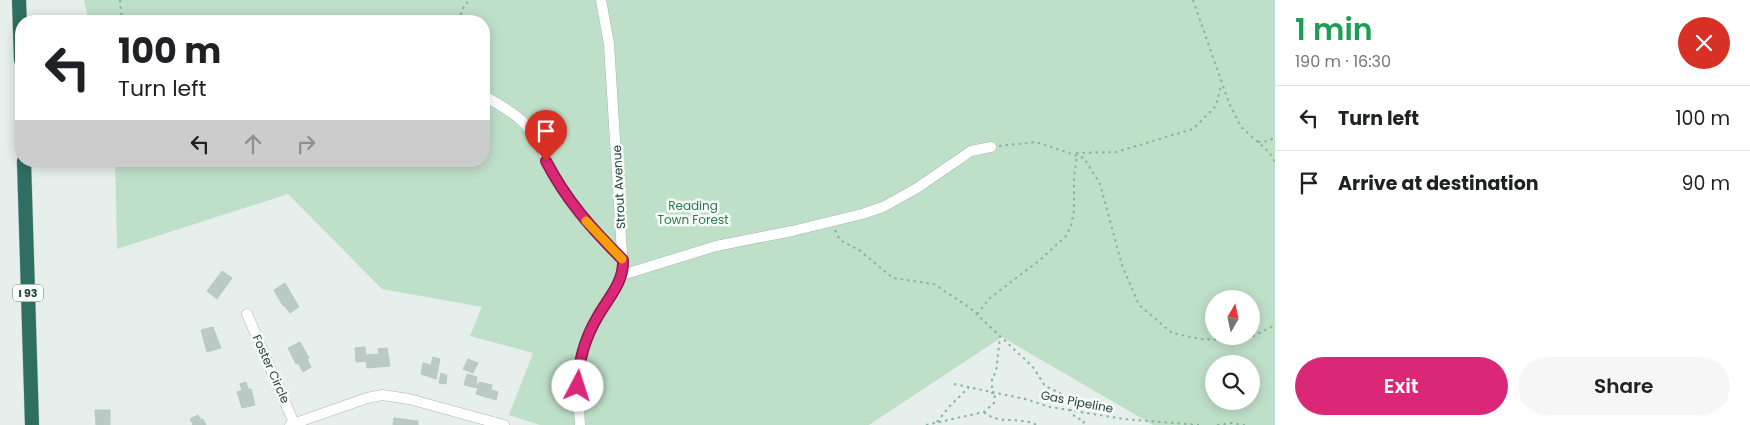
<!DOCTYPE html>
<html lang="en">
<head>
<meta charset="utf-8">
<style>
	:root { --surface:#fff; --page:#f6f6f6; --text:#202124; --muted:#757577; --line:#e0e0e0; --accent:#db2777 }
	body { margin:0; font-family:Poppins,sans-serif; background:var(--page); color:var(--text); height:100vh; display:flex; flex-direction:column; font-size:19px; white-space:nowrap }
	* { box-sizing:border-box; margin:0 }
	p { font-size:16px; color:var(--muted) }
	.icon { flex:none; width:28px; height:28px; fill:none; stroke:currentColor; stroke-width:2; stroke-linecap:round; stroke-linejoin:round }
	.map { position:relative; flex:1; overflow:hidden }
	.drawer { display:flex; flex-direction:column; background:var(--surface); width:475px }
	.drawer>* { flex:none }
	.top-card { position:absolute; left:15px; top:15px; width:475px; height:152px; border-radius:20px; box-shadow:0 2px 12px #0003; background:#fff; color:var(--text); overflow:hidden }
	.needle { width:32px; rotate:9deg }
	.tools { position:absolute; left:1205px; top:290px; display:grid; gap:10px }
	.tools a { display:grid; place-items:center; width:55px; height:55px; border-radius:50%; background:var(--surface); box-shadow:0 2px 12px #0003; font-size:25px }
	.pin { position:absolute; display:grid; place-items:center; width:42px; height:42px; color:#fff; margin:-51px -21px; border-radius:50% 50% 50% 0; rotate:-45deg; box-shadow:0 0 5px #0007 }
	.pin .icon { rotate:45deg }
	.me { position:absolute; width:55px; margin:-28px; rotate:5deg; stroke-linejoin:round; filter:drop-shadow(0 0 4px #0008) }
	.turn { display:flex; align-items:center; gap:18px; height:105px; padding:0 20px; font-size:22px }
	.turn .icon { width:65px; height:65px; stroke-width:2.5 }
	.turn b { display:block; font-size:35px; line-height:42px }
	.lanes { display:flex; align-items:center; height:48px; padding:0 20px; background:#0003; justify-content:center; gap:25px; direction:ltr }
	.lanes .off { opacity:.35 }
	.round { display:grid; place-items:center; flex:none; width:52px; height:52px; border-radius:26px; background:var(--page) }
	.summary { display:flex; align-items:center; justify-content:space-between; height:85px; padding:0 20px }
	h1 { font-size:30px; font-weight:600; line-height:38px; color:#1e9e55 }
	.button { display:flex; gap:10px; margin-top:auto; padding:10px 20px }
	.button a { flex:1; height:58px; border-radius:30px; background:var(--accent); color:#fff; font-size:20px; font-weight:600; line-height:58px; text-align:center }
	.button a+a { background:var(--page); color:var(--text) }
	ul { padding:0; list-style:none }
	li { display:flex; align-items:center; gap:15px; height:65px; padding:0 20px; border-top:1px solid var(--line) }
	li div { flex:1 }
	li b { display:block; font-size:19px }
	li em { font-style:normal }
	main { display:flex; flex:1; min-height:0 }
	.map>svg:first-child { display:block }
	.green { fill:#bfe0c8; fill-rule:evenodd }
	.building { fill:#bbcac4; stroke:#b8c9c2 }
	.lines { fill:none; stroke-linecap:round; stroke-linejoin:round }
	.minor-casing { stroke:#a8b8b2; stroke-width:11 }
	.highway-casing { stroke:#c2cac8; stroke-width:15 }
	.path { stroke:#86b3a5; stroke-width:2; stroke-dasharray:2.5 4; stroke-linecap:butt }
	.minor { stroke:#fff; stroke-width:10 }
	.highway { stroke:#2f6f62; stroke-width:14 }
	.route-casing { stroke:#8e194d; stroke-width:12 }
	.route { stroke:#db2777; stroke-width:9 }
	.slow { stroke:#f59e0b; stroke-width:9 }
	.labels { text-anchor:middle; stroke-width:5; stroke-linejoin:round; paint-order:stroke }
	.shield { fill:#f7fbf9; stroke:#637a73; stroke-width:1 }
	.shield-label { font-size:11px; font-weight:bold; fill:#24423a }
	.street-label { font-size:12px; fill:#24423a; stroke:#f7fbf9 }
	.park-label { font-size:12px; fill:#2d7a4b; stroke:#f7fbf9 }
</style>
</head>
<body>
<main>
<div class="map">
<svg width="1275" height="425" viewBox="0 0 1275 425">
	<rect width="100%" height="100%" fill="#e6efeb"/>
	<path class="green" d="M84,0H1275V425H1153L1002,337L869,425H540L509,415L533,353L470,336L482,307L382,289L288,194L117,249L115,161H484V21H89ZM1214,299H1251V336H1214ZM1214,364H1251V401H1214Z"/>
	<path class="building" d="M222,271L232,278L217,299L207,291Z
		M285,283L299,307L290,313L284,305L283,306L274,290Z
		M213,327L221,348L207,352L201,330Z
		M300,342L309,358L307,359L311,367L303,372L298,363L296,364L288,348Z
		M365,347L366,355L379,354L378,349L387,348L390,366L367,368L366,361L356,362L355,348Z
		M433,357L440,359L436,379L421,374L423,363L431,365Z
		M468,359L478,363L473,373L463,369Z
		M441,373L447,375L446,384L439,383Z
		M467,374L477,377L476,384H479V382L492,385L491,390L498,392L496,400L476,394L478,388L464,385Z
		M246,382L248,389H251L255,405L242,408L237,392L242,390L240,384Z
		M95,410H110V425H96Z
		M198,415L201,420L203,419L206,425H192L193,424L190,419Z
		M394,418L418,421V425H393Z"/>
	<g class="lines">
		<g class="minor-casing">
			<path id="minor" d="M484,96C497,103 511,111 522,121C541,139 553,178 569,200C584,222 604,241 623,260
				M622,275L716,246L792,231L862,214L883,207L917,188L971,151L991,147
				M247,314L294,423
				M290,425L367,398L382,395L409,399L504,425
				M580,425C577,381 575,356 598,316C607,300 619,287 623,269L609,44L601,0"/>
		</g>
		<g class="highway-casing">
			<path id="highway" d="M19,0L21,60
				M24,161L32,425"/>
		</g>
		<path class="path" d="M120,0L122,21
			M1193,0L1229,103L1241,127L1269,152L1275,162
			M458,21L463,8L469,0
			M1258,142L1269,141L1275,137
			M999,146L1036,142L1084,158L1100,184L1122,265L1139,305L1172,333L1200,339L1225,340L1251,337L1275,325
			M1076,153L1116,152L1193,129L1216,106L1221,85
			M835,230L840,240L859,250L893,278L934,284L970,308L1033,367L1045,386L1060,393L1075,417L1084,421L1083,425
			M977,314L990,298L1040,260L1066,236L1071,226L1074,210V177L1077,155
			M954,384L1025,399L1050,407L1124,419L1199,425
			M984,412C998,425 1019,416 1037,425
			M937,422L949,407L969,387
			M926,425L984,412L994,403L995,393H992V378L996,372L1000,337
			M1217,425L1232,423L1245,425"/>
		<use href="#minor" class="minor"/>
		<use href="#highway" class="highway"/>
	</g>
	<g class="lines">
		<g class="route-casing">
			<path id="route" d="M546,161C566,200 592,229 623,260C624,282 609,297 598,316C585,338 578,360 578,386"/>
		</g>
		<use href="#route" class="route"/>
		<path class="slow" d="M586,221L622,259"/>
	</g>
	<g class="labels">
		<rect class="shield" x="13" y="284.5" width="30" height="17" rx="4"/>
		<g class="shield-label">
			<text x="28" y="297">I 93</text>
		</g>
		<g class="street-label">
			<text transform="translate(619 187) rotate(-93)" y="4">Strout Avenue</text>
			<text transform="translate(271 369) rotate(66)" y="4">Foster Circle</text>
			<text transform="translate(1077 402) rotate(11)" y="4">Gas Pipeline</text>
		</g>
		<g class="park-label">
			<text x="693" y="210">Reading<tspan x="693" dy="14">Town Forest</tspan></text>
		</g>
	</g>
</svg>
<div class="tools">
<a><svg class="needle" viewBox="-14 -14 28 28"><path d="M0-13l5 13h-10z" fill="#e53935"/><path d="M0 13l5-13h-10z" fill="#757577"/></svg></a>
<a><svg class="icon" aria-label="search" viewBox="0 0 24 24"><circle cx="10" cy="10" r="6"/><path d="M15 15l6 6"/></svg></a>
</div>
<div class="pin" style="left:546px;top:161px;background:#d93025"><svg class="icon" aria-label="arrive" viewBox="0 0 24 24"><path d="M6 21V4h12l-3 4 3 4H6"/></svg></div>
<svg class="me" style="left:578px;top:386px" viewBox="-20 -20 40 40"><circle r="19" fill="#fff"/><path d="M0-13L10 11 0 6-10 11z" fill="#db2777"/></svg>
<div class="top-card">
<div class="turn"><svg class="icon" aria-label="left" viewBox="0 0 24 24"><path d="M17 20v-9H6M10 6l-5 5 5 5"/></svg><div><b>100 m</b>Turn left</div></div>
<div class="lanes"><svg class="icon" aria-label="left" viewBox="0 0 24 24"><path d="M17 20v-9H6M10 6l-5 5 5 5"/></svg><svg class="icon off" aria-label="ahead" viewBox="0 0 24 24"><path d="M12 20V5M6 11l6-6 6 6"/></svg><svg class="icon off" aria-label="right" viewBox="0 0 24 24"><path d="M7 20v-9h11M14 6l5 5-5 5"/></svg></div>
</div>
</div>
<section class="drawer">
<div class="summary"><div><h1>1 min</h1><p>190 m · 16:30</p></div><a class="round" style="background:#d93025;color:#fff"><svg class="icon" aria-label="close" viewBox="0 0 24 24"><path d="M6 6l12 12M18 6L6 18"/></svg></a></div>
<ul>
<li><svg class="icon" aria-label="left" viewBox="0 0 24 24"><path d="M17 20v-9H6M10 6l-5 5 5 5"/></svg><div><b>Turn left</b></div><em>100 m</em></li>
<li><svg class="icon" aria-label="arrive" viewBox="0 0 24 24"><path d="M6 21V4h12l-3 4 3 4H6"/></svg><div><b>Arrive at destination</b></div><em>90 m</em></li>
</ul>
<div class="button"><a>Exit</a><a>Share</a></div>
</section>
</main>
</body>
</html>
